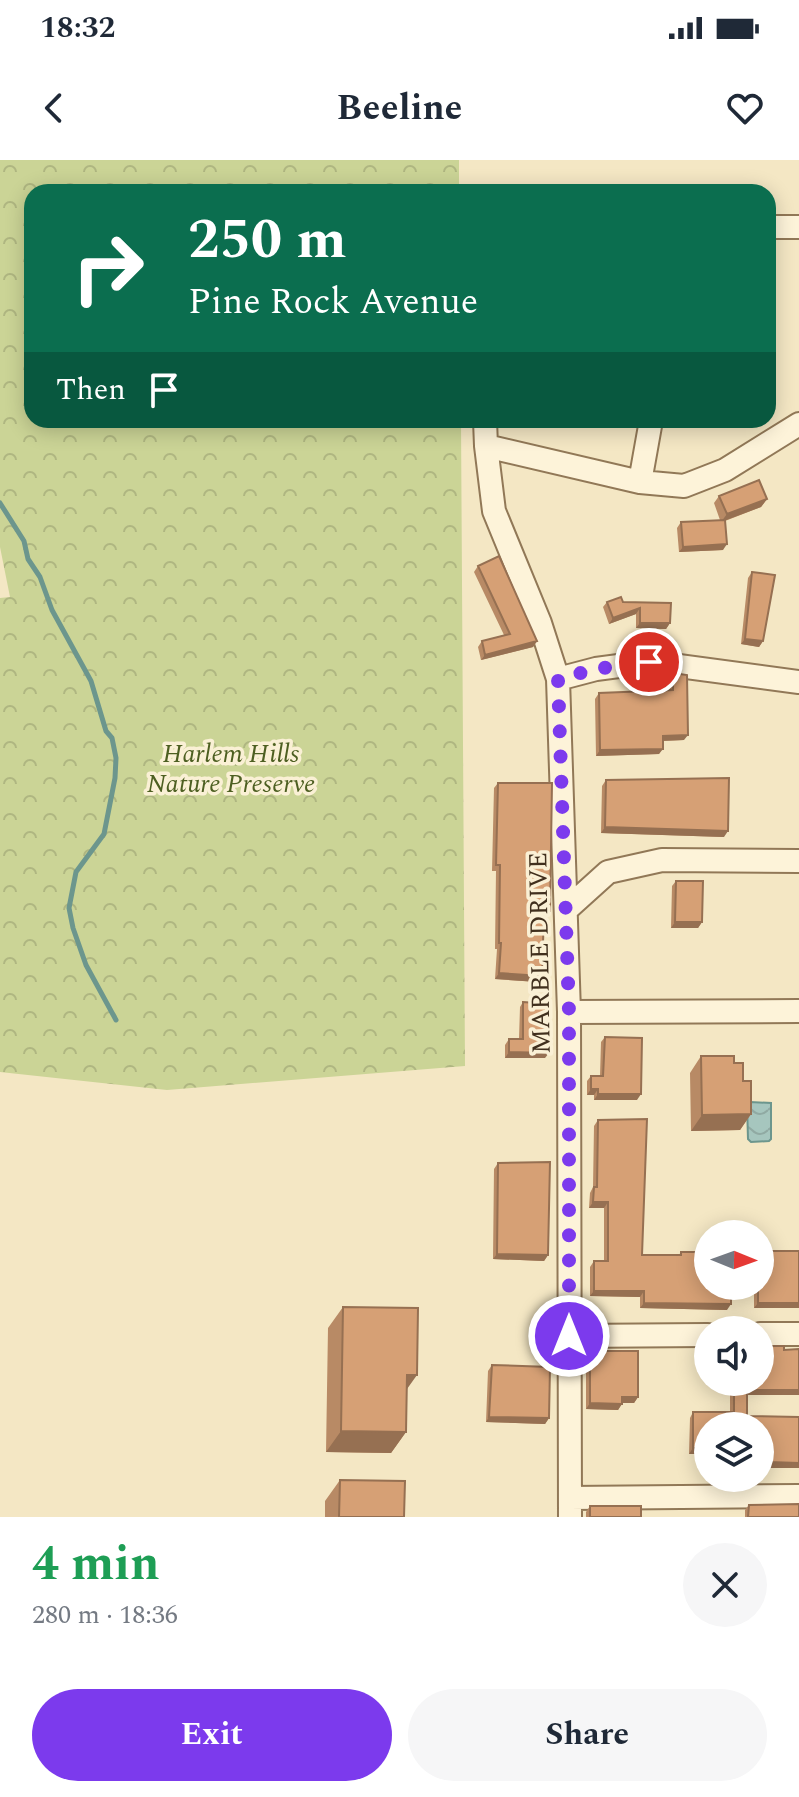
<!DOCTYPE html>
<html lang="en">
<head>
<meta charset="utf-8">
<style>
	:root { --surface:#fff; --page:#f6f6f7; --text:#1f2937; --muted:#747a83; --accent:#7c3aed }
	body { margin:0; font-family:Spectral,serif; background:var(--page); color:var(--text); height:100vh; display:flex; flex-direction:column; font-size:30px; white-space:nowrap }
	* { box-sizing:border-box; margin:0 }
	p { font-size:26px; color:var(--muted) }
	.icon { flex:none; width:44px; height:44px; fill:none; stroke:currentColor; stroke-width:2; stroke-linecap:round; stroke-linejoin:round }
	.map { position:relative; height:1357px; overflow:hidden }
	.sheet { display:flex; flex-direction:column; background:var(--surface); flex:1 }
	.sheet>* { flex:none }
	.top-card { position:absolute; left:24px; top:24px; width:752px; height:244px; border-radius:24px; box-shadow:0 4px 20px #0003; background:#0b6e4f; color:#fff; overflow:hidden }
	.needle { width:52px; rotate:91deg }
	.controls { position:absolute; left:694px; top:1060px; display:grid; gap:16px }
	.controls a { display:grid; place-items:center; width:80px; height:80px; border-radius:50%; background:var(--surface); box-shadow:0 4px 20px #0003; font-size:40px }
	.pin { position:absolute; display:grid; place-items:center; width:68px; height:68px; color:#fff; margin:-34px; border:4px solid #fff; border-radius:50%; box-shadow:0 2px 8px #0007 }
	.me { position:absolute; width:88px; margin:-44px; rotate:0deg; stroke-linejoin:round; filter:drop-shadow(0 0 6px #0008) }
	.turn { display:flex; align-items:center; gap:28px; height:168px; padding:0 32px; font-size:36px }
	.turn .icon { width:104px; height:104px; stroke-width:2.5 }
	.turn b { display:block; font-size:56px; line-height:68px }
	.then { display:flex; align-items:center; height:76px; padding:0 32px; background:#0003; gap:16px; font-size:30px }
	.round { display:grid; place-items:center; flex:none; width:84px; height:84px; border-radius:42px; background:var(--page) }
	.summary { display:flex; align-items:center; justify-content:space-between; height:136px; padding:0 32px }
	h1 { font-size:48px; font-weight:700; line-height:60px; color:#1e9e55 }
	.cta { display:flex; gap:16px; margin-top:auto; padding:16px 32px }
	.cta a { flex:1; height:92px; border-radius:48px; background:var(--accent); color:#fff; font-size:32px; font-weight:700; line-height:92px; text-align:center }
	.cta a+a { background:var(--page); color:var(--text) }
	.status { display:flex; justify-content:space-between; align-items:center; height:56px; padding:0 40px; background:var(--surface); direction:ltr }
	.status svg { height:22px; fill:currentColor }
	header { display:flex; justify-content:space-between; align-items:center; height:104px; padding:0 32px; background:var(--surface); font-size:36px; font-weight:700 }
	.map>svg:first-child { display:block }
	.park { fill:url(#park-crowns) }
	.water { fill:url(#water-waves); stroke:#6c968d; stroke-width:2 }
	.lines { fill:none; stroke-linecap:round; stroke-linejoin:round }
	.stream { stroke:#6c968d; stroke-width:5 }
	.minor-casing { stroke:#917857; stroke-width:26 }
	.minor { stroke:#fdf3d9; stroke-width:22 }
	.wall { fill:#b88a65 }
	.shaded-wall { fill:#967052 }
	.building { fill:#d6a075; stroke:#967052; stroke-width:2 }
	.route { stroke:#7c3aed; stroke-width:14; stroke-dasharray:0 25.2 }
	.labels { text-anchor:middle; stroke-width:7; stroke-linejoin:round; paint-order:stroke }
	.park-label { font-size:26px; font-style:italic; fill:#4d5f21; stroke:#faf0d5 }
	.street-label { font-size:26px; fill:#402f1d; stroke:#faf0d5 }
</style>
</head>
<body>
<div class="status"><b>18:32</b><svg viewBox="0 0 49 12"><path d="M0 12V9h3v3zM5 12V6h3v6zM10 12V3h3v9zM15 12V0h3v12zM26 1h20v11H26zM47 4h2v5h-2z"/></svg></div>
<header><svg class="icon" aria-label="back" viewBox="0 0 24 24"><path d="M15 5l-7 7 7 7"/></svg>Beeline<svg class="icon" aria-label="heart" viewBox="0 0 24 24"><path d="M12 20l-8-8c-3-5 5-10 8-4 3-6 11-1 8 4z"/></svg></header>
<div class="map">
<svg width="799" height="1357" viewBox="0 0 799 1357">
	<defs>
		<pattern id="park-crowns" width="20" height="18" patternUnits="userSpaceOnUse" patternTransform="scale(2)"><rect width="20" height="18" fill="#cbd496"/><path d="M2 6a3 3 0 1 1 6 0M12 15a3 3 0 1 1 6 0" fill="none" stroke="#afb681"/></pattern>
		<pattern id="water-waves" width="16" height="10" patternUnits="userSpaceOnUse" patternTransform="scale(2)"><rect width="16" height="10" fill="#a6c6be"/><path d="M0 5q4-4 8 0t8 0" fill="none" stroke="#90aaa3"/></pattern>
	</defs>
	<rect width="100%" height="100%" fill="#f4e7c4"/>
	<path class="park" d="M0,0H459V32H32V260H461L465,906L167,930L0,912V438L10,437L0,387Z"/>
	<path class="water" d="M750,942L771,943V979L769,981L751,982L748,979L747,944Z"/>
	<g class="lines">
		<path class="stream" d="M0,343L24,381L28,399L40,417L52,450L91,521L106,571L112,578L116,598L115,618L104,674L76,712L69,748L73,768L86,805L116,860"/>
		<g class="minor-casing">
			<path id="minor" d="M768,67H799
				M485,260L486,286L494,351L540,463L558,519L569,852L570,1357
				M486,286L640,322L684,326L725,310L799,264
				M640,322L650,266
				M558,519L596,509L649,502L799,522
				M567,749L608,712L662,700L799,701
				M569,852L799,851
				M760,1174H799
				M569,1176L708,1175
				M570,1338L799,1336"/>
		</g>
		<use href="#minor" class="minor"/>
	</g>
	<path class="wall" d="M719,336L767,339L761,347L725,361L723,390L679,392L677,368L681,362L720,360L714,343Z
		M478,406L537,481L533,487L481,500L478,487L482,481L504,475L474,412Z
		M752,412L763,481L759,487L741,484L748,418Z
		M607,442L671,443L670,463L666,469L636,468V454L609,464L603,447Z
		M673,513L684,580L663,581L659,594L596,596L595,539L599,533L669,531V519Z
		M606,620L724,677L601,673L602,626Z
		M498,623L546,757H544L542,816L538,822L495,819L497,789H495L496,711H492L494,628Z
		M676,721L702,762L698,768H671L672,726Z
		M523,842L545,879V898H505V885L509,879H519L520,847Z
		M605,877L637,940H594V935H587V921L591,916H600L601,882Z
		M701,896L734,903L743,921L751,954L740,970L691,971L690,913Z
		M598,960L642,1095H679L681,1092L727,1150L640,1148V1137L590,1136V1107L594,1101H604V1048H589L590,1033L593,1027L594,966Z
		M498,1003L548,1095L544,1101L493,1099L494,1009Z
		M799,1091V1148H754V1126H760Z
		M343,1147L407,1229L406,1272L391,1293L326,1292L328,1168Z
		M784,1190L799,1235H747V1256L799,1257V1308H764V1294L708,1266V1294H689L690,1258L693,1252H730V1222H760Z
		M590,1191L638,1237L634,1243H622L618,1250L586,1249V1196Z
		M492,1205L549,1258L545,1264L486,1262L488,1211Z
		M340,1320L404,1357H325V1341Z
		M749,1345L799,1357H745V1350Z
		M590,1346L641,1357H586V1352Z"/>
	<path class="shaded-wall" d="M767,339L761,347L721,362L727,354Z
		M727,384L723,390L679,392L683,387Z
		M640,448L636,454L609,464L613,458Z
		M640,463H670L666,469L636,468Z
		M745,479L763,481L759,487L741,484Z
		M537,481L533,487L481,500L485,495Z
		M688,575L684,580L659,581L663,576Z
		M663,589L659,594L596,596L600,590Z
		M605,667L728,671L724,677L601,673Z
		M675,762H702L698,768H671Z
		M499,813L542,816L538,822L495,819Z
		M509,892L549,893L545,898H505Z
		M591,929H598L594,935H587Z
		M598,934H641L637,940H594Z
		M751,954L740,970L691,971L702,955Z
		M593,1042H608L604,1048H589Z
		M497,1094L548,1095L544,1101L493,1099Z
		M594,1131H644L640,1137L590,1136Z
		M644,1143L731,1144L727,1150L640,1148Z
		M758,1143H799V1148H754Z
		M407,1215H417L402,1236Z
		M747,1230H799V1235H743Z
		M622,1237H638L634,1243H618Z
		M590,1243L622,1244L618,1250L586,1249Z
		M489,1257L549,1258L545,1264L486,1262Z
		M341,1271L406,1272L391,1293L326,1292Z
		M693,1288H708V1294H689Z
		M760,1289H768L764,1294H760Z
		M768,1302L799,1303V1308H764Z"/>
	<path class="building" d="M759,320L767,339L727,354L719,336Z
		M725,360L727,384L683,387L681,362Z
		M499,396L537,481L485,495L482,481L510,474L478,406Z
		M752,412L775,415L763,481L745,479Z
		M621,437L623,442L671,443L670,463H640V448L613,458L607,442Z
		M673,513L687,515L688,575L663,576V589L600,590L599,533L673,530Z
		M729,618L728,671L605,667L606,620Z
		M498,623H552L550,751H544L542,816L499,813L501,783H499L500,705H496Z
		M676,721H703L702,762H675Z
		M523,842L548,844L545,879L549,880V893L509,892V879H523Z
		M605,877L642,878L641,934H598V929H591V916H603Z
		M701,896H734V903H743V921H751V954L702,955Z
		M647,959L642,1095H681V1092H708V1126H731V1144L644,1143V1131H594V1101H608V1042H593L594,1027H597L598,960Z
		M550,1002L548,1095L497,1094L498,1003Z
		M760,1091H799V1143H758V1126H760Z
		M343,1147L418,1148L417,1215H407L406,1272L341,1271Z
		M760,1186H784V1190L799,1189V1230H747V1256L799,1257V1303L768,1302V1289H760V1266H708V1288H693V1252H734V1222H760Z
		M590,1191H638V1237H622V1244L590,1243Z
		M492,1205L550,1207L549,1258L489,1257Z
		M340,1320L405,1321L404,1357H339Z
		M799,1344V1357H748L749,1345Z
		M590,1346H641V1357H590Z"/>
	<g class="lines">
		<path class="route" d="M569,1176V852L558,519L596,509L649,502"/>
	</g>
	<g class="labels">
		<g class="park-label">
			<text x="231" y="602">Harlem Hills<tspan x="231" dy="30">Nature Preserve</tspan></text>
		</g>
		<g class="street-label">
			<text transform="translate(539 793) rotate(-91)" y="9">MARBLE DRIVE</text>
		</g>
	</g>
</svg>
<div class="controls">
<a><svg class="needle" viewBox="-14 -14 28 28"><path d="M0-13l5 13h-10z" fill="#e53935"/><path d="M0 13l5-13h-10z" fill="#747a83"/></svg></a>
<a><svg class="icon" aria-label="sound" viewBox="0 0 24 24"><path d="M4 9h4l5-4v14l-5-4H4zM17 9q2 3 0 6"/></svg></a>
<a><svg class="icon" aria-label="layers" viewBox="0 0 24 24"><path d="M12 4l9 5-9 5-9-5zM3 14l9 5 9-5"/></svg></a>
</div>
<div class="pin" style="left:649px;top:502px;background:#d93025"><svg class="icon" aria-label="arrive" viewBox="0 0 24 24"><path d="M6 21V4h12l-3 4 3 4H6"/></svg></div>
<svg class="me" style="left:569px;top:1176px" viewBox="-20 -20 40 40"><circle r="17" fill="#7c3aed" stroke="#fff" stroke-width="3"/><path d="M0-11L8 9 0 5-8 9z" fill="#fff"/></svg>
<div class="top-card">
<div class="turn"><svg class="icon" aria-label="right" viewBox="0 0 24 24"><path d="M7 20v-9h11M14 6l5 5-5 5"/></svg><div><b>250 m</b>Pine Rock Avenue</div></div>
<div class="then">Then<svg class="icon" aria-label="arrive" viewBox="0 0 24 24"><path d="M6 21V4h12l-3 4 3 4H6"/></svg></div>
</div>
</div>
<section class="sheet">
<div class="summary"><div><h1>4 min</h1><p>280 m · 18:36</p></div><a class="round"><svg class="icon" aria-label="close" viewBox="0 0 24 24"><path d="M6 6l12 12M18 6L6 18"/></svg></a></div>
<div class="cta"><a>Exit</a><a>Share</a></div>
</section>
</body>
</html>
